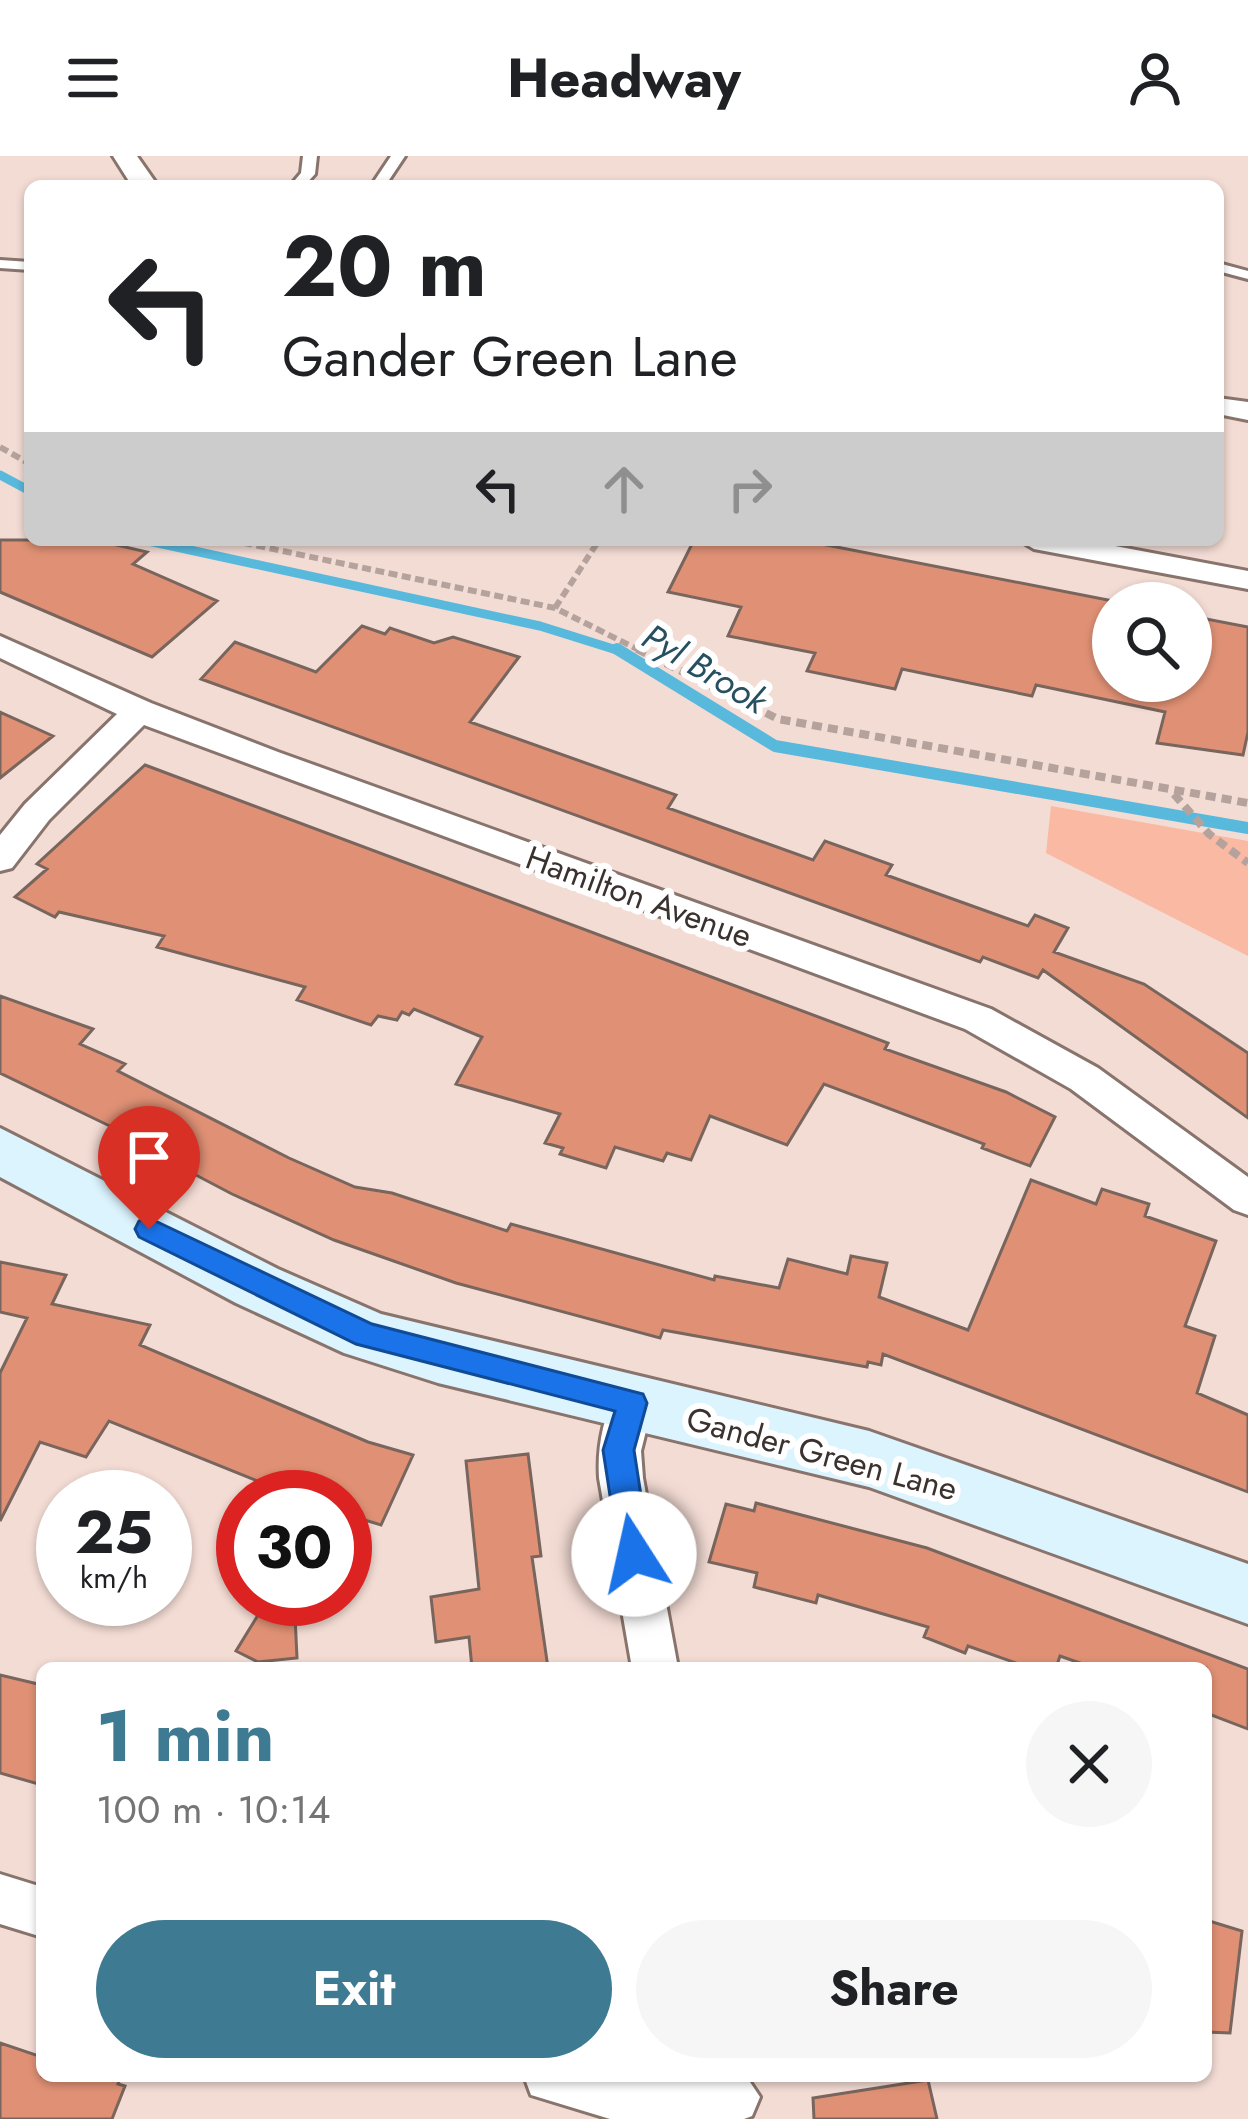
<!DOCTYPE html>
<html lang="en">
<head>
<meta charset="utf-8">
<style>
	:root { --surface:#fff; --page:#f6f6f6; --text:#202124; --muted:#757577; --accent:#3e7a91 }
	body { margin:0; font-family:Jost,sans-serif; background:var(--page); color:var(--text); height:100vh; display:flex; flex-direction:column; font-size:45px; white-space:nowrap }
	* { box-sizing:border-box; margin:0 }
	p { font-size:39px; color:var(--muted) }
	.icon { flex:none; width:66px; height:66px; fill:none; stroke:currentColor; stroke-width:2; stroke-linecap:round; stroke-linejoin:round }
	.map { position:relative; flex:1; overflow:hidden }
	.details { position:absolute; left:36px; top:1506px; width:1176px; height:420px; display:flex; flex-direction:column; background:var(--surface); border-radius:18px; box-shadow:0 3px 9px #0004 }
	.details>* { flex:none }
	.top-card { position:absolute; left:24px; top:24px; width:1200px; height:366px; border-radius:18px; box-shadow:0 3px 9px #0004; background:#fff; color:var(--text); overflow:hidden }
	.tools { position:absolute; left:1092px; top:426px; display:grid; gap:24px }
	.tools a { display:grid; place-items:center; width:120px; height:120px; border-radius:50%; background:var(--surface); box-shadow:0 3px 9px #0004; font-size:60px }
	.speed { position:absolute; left:36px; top:1314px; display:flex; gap:24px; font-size:60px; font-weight:700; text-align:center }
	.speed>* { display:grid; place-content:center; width:156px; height:156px; border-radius:50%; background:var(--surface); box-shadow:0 3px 9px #0004; line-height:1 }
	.speed small { font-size:30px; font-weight:400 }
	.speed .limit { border:18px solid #d22; background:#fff; color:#111 }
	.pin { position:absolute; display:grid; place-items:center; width:102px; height:102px; color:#fff; margin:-123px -51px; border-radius:50% 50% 50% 0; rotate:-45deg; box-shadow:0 0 12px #0007 }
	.pin .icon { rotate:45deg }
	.me { position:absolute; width:132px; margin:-66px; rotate:350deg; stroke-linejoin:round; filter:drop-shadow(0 0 9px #0008) }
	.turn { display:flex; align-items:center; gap:42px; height:252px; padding:0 60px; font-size:54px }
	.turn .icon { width:156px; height:156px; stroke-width:2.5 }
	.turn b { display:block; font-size:84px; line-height:102px }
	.lanes { display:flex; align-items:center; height:114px; padding:0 60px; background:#0003; justify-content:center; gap:60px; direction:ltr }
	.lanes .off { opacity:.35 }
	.round { display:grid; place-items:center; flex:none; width:126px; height:126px; border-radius:63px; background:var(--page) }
	.head { display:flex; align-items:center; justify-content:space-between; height:204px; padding:0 60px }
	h1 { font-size:72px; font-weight:700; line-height:90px; color:var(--accent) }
	.cta { display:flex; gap:24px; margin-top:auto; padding:24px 60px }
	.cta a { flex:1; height:138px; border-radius:72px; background:var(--accent); color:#fff; font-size:48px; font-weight:700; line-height:138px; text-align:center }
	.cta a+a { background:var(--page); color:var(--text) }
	header { display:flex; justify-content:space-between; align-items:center; height:156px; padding:0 60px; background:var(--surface); font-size:54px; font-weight:700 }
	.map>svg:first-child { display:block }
	.green { fill:#fab9a2 }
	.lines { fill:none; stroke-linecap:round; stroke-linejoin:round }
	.stream-far1 { stroke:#59b9dd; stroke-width:9 }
	.stream { stroke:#59b9dd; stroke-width:12 }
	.building { fill:#e09175; stroke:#78655d; stroke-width:3 }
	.lane-casing { stroke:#88746c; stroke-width:6 }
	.street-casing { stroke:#88746c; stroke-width:6 }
	.secondary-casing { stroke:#88746c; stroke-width:6 }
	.path-far1 { stroke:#b5a29c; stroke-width:6; stroke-dasharray:9 4.5; stroke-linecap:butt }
	.path { stroke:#b5a29c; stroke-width:8; stroke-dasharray:10 6; stroke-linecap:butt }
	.lane { fill:#fff; fill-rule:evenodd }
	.street { fill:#fff; fill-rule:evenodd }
	.secondary { fill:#dbf4fe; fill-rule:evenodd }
	.route { fill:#1a73e8; stroke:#114b97; stroke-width:3 }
	.labels { text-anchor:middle; stroke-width:12; stroke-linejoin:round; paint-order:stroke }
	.street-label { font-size:33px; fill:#3b322f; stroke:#fff }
	.water-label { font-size:36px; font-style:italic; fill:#264f5f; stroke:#fff }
</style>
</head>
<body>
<header><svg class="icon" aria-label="menu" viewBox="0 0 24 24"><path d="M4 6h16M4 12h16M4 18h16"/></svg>Headway<svg class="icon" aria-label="person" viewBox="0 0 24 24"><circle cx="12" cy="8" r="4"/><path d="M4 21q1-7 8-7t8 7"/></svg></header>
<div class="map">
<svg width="1248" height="1963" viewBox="0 0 1248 1963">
	<rect width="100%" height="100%" fill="#f3dcd4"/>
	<path class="green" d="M1051,650L1248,685V800L1046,697Z"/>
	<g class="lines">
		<path class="stream-far1" d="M0,319L30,335
			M144,384L540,470L623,496"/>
		<path class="stream" d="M617,493L775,590L1248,672"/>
	</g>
	<path class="building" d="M0,384H95L147,396L133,408L217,445L152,501L0,436Z
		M694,384H801L1113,445V525H1191V460L1248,471V576L1243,599L1157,587L1165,556L1036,529L1032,540L902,513L895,533L807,515L815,497L728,480L741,451L668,436Z
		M362,470L385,478L390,472L434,487L453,481L519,501L470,566L676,639L668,652L813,704L825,685L892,709L886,719L950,742L1028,770L1035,759L1068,772L1054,796L1144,828L1248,897V962L1043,814L1038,822L983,801L980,806L201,523L235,486L316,516Z
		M0,556L53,580L0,622Z
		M145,609L888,887L885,893L1006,936L1055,961L1030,1010L982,992L984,988L824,928L787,989L710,960L691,1004L667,997L663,1005L615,991L606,1012L560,998L563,992L545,987L560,958L456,928L482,881L414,853L409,859L402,856L397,864L378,860L371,869L297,844L305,831L157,791L164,780L59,756L55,761L15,741L47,713L37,708Z
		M0,840L93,873L80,888L125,908L118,915L289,1002L355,1031L392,1037L507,1075L511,1068L714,1124L715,1120L779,1132L788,1103L847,1118L851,1100L887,1107L879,1141L968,1174L1031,1024L1096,1048L1102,1033L1149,1048L1145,1060L1216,1085L1185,1170L1215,1180L1197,1237L1248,1259V1336L883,1198L881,1209L868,1206L867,1211L663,1174L660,1182L456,1127L334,1084L232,1038L116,977L118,974L0,917Z
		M0,1106L66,1119L52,1148L150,1169L140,1189L368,1286L413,1299L381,1369L345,1358V1341H297L109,1265L86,1301L40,1286L0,1365V1217L27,1162L0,1156Z
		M528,1298L541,1400L532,1401L548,1512H472L469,1481L436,1486L431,1441L479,1433L466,1305Z
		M756,1347L927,1392L1248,1513V1573L1206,1557V1512H1094L1060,1500L1056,1512H1030L968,1490L965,1497L924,1481L928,1471L818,1439L816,1447L754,1431L757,1417L709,1406L726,1348L754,1355Z
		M258,1459L268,1463L295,1460L297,1502L258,1506L236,1495Z
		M0,1519L42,1529V1629L0,1617Z
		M1206,1764L1242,1775L1230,1877L1206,1876Z
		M0,1887L42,1901V1920H121L118,1928L125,1930L112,1963H0Z
		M928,1924L937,1963H814L813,1942Z"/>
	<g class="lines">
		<g class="lane-casing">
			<path id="lane" d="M303,0H317L315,18L304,30H290L301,17Z
				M391,0H405L385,30H371Z
				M0,104L30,106V114L0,112Z
				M1218,107L1248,115V123L1218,115Z"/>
		</g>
		<g class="street-casing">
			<path id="street" d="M113,0H137L158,30H132Z
				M1218,242L1248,246V264L1218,258Z
				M1019,384H1083L1248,415V433L1034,393Z
				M0,480L151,547L278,596L991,853L1098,912L1248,1021V1059L1234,1054L1071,933L965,873L144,569L49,664L12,712L0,715V679L25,648L117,558L0,502Z
				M632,1229L647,1234L653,1247L641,1295L643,1322L678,1512H632L599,1322C597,1291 603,1262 617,1234Z
				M0,1718L42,1731V1781L0,1768Z
				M524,1920H746L760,1941L752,1960L744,1963H610L531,1939Z"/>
		</g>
		<g class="secondary-casing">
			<path id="secondary" d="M0,972L278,1113L381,1158L869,1275L1248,1408V1468L869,1331L438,1227L344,1197L236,1147L0,1021Z"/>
		</g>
		<path class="path-far1" d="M0,291L30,308
			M230,384L555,452L643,496
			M555,452L599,384"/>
		<path class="path" d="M637,493L778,563L1248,647
			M1174,638L1209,678L1248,707"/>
		<use href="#lane" class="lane"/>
		<use href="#street" class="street"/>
		<use href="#secondary" class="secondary"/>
	</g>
	<path class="route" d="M149,1062L372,1168L643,1238L647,1247L634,1294L650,1398L646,1408L634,1412L623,1408L619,1398L603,1294L615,1255L356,1188L139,1081L135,1073L139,1065Z"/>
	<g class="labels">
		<g class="street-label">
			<text transform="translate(639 740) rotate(20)" y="12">Hamilton Avenue</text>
			<text transform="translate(822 1297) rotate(15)" y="12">Gander Green Lane</text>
		</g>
		<g class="water-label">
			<text transform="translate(705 512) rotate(31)" y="13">Pyl Brook</text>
		</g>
	</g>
</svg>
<div class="tools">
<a><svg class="icon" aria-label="search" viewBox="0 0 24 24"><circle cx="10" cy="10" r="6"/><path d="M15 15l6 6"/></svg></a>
</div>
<div class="speed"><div>25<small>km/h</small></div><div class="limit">30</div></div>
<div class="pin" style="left:149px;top:1073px;background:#d93025"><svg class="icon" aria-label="arrive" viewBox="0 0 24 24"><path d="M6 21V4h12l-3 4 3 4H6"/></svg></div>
<svg class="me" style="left:634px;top:1398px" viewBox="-20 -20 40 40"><circle r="19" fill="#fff"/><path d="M0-13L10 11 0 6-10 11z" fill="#1a73e8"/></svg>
<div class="top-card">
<div class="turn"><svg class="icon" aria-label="left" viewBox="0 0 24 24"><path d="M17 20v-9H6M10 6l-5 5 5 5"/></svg><div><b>20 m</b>Gander Green Lane</div></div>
<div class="lanes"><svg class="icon" aria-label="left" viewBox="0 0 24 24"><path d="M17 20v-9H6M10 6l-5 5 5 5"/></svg><svg class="icon off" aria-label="ahead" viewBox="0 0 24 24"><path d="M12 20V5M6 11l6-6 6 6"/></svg><svg class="icon off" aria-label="right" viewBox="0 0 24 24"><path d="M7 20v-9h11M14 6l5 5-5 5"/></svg></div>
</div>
<section class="details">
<div class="head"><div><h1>1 min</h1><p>100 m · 10:14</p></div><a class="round"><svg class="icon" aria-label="close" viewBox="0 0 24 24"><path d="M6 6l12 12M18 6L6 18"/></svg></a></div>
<div class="cta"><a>Exit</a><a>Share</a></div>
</section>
</div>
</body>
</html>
